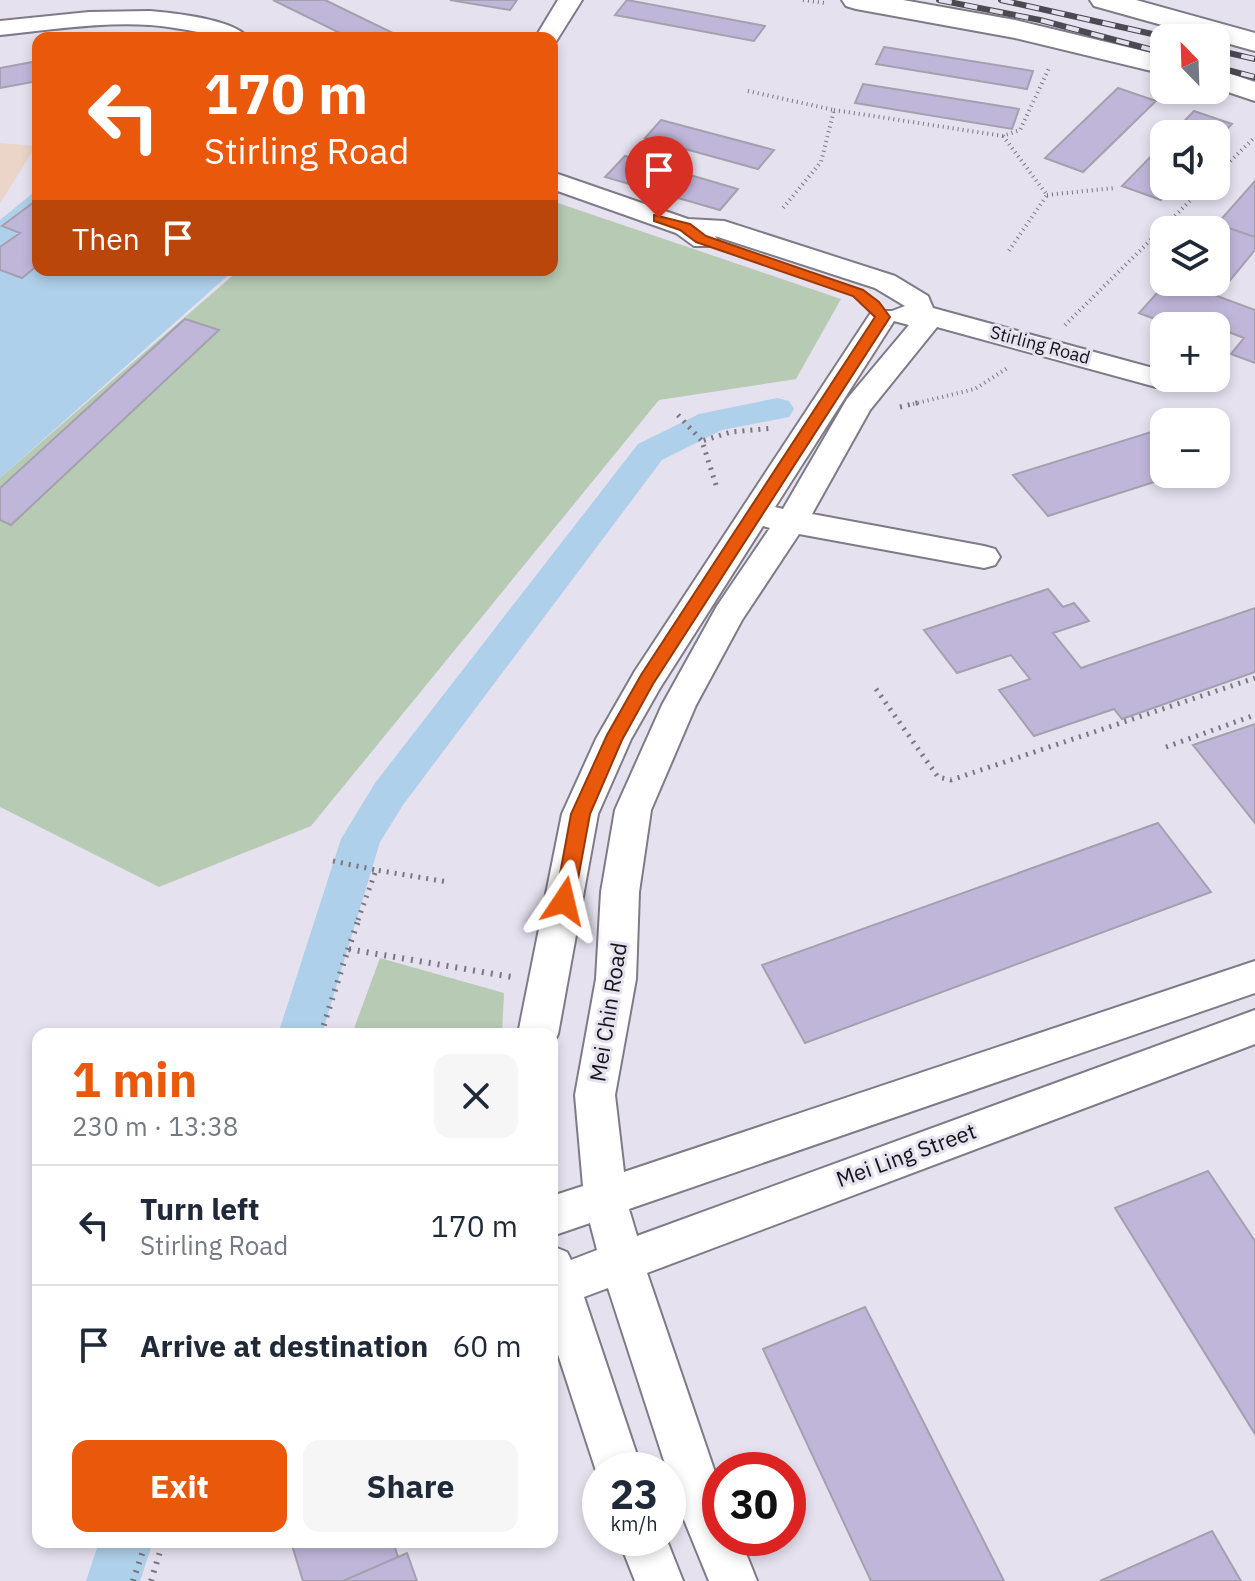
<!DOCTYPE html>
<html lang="en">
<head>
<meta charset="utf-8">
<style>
	:root { --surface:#fff; --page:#f6f6f7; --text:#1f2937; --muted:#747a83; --line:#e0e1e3; --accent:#ea580c }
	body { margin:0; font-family:"IBM Plex Sans",sans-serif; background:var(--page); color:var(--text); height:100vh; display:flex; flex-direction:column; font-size:30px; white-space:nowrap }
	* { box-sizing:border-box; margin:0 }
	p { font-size:26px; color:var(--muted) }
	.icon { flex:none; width:44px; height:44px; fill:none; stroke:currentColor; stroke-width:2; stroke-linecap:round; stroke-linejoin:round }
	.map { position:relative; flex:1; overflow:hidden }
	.details { position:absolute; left:32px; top:1028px; width:526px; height:520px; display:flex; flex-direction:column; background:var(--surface); border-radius:16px; box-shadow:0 4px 12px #0003 }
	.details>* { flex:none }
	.top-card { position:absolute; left:32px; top:32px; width:526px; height:244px; border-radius:16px; box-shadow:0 4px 12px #0003; background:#ea580c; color:#fff; overflow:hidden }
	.needle { width:52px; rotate:337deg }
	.buttons { position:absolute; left:1150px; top:24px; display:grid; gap:16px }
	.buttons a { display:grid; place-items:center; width:80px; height:80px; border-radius:16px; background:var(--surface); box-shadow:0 4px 12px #0003; font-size:40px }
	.speed { position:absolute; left:582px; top:1452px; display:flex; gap:16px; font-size:40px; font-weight:700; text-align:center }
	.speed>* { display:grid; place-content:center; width:104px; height:104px; border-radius:50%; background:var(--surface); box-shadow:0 4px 12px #0003; line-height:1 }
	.speed small { font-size:20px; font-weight:400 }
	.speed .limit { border:12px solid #d22; background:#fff; color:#111 }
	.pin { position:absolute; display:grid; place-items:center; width:68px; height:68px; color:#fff; margin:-82px -34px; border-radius:50% 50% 50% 0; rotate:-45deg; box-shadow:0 0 8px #0007 }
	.pin .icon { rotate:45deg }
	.me { position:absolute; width:88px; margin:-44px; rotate:10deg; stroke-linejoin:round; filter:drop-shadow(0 0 6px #0008) }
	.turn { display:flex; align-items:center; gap:28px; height:168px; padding:0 40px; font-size:36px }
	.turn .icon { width:104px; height:104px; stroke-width:2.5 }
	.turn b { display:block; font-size:56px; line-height:68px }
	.then { display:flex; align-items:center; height:76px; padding:0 40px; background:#0003; gap:16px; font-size:30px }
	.round { display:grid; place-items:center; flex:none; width:84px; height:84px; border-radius:16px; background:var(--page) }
	.summary { display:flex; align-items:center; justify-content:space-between; height:136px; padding:0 40px }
	h1 { font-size:48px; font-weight:800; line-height:60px; color:var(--accent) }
	.action { display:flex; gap:16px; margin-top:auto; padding:16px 40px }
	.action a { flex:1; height:92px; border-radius:16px; background:var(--accent); color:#fff; font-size:32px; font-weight:800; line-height:92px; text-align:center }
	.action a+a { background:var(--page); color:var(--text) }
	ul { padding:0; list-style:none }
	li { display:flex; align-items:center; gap:24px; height:120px; padding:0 40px; border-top:2px solid var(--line) }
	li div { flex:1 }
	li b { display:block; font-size:30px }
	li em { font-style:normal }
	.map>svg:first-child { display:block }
	.education { fill:#ead5c8 }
	.green { fill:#b6cab4 }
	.water { fill:#afd0ea }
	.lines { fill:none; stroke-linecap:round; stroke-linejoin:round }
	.canal { fill:#afd0ea; fill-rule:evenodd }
	.building { fill:#c0b6da; stroke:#a4a0ae; stroke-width:2 }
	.minor-casing { stroke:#7e7b87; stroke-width:4 }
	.major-casing { stroke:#7e7b87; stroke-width:4 }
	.path-far2 { stroke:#7a7781; stroke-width:4; stroke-dasharray:1 4; stroke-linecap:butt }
	.path-far1 { stroke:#7a7781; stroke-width:5; stroke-dasharray:2 6; stroke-linecap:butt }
	.path { stroke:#7a7781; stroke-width:6; stroke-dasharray:2 7; stroke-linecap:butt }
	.minor { fill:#fff; fill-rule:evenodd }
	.major { fill:#fff; fill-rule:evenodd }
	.rail-casing { stroke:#4c4a51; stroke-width:6 }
	.rail { stroke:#e5e1ef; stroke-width:4; stroke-dasharray:13; stroke-linecap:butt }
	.route { fill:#ea580c; stroke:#983908; stroke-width:2 }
	.labels { text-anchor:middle; stroke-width:6; stroke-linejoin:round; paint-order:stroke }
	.far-street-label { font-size:18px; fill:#151318; stroke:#e5e1ef }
	.street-label { font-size:22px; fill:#151318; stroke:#e5e1ef }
</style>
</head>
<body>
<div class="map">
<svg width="1255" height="1581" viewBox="0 0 1255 1581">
	<rect width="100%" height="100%" fill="#e5e1ef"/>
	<path class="education" d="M0,143L36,146L0,203Z"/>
	<path class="green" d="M552,201L841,299L796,379L659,400L311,826L159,887L0,807V478L239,270H552Z
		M380,958L504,993L502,1034H352Z"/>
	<path class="water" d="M38,189V270H234L0,478V220Z"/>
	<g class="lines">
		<path class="canal" d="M777,398L789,401L794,409L789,417L722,430L662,460L403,805L380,842L322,1034H278L341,839L375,783L638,444L699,414Z
			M99,1542H153L140,1581H86Z"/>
	</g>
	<path class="building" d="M273,0H325L403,38H350Z
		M450,0H517L510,10Z
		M627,0L765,26L754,41L615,15Z
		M884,47L1033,71L1027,89L876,64Z
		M38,61V81L0,88V68Z
		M863,84L1019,109L1012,129L855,103Z
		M1118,88L1156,101L1083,172L1045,158Z
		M1194,111L1232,124L1216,140V134H1172Z
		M661,120L774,150L758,169L645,138Z
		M1164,143V186H1174L1161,200L1122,186Z
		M625,156L738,189L720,210L605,177Z
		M1255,181V237L1217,224Z
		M38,199V265L22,278L0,270V247L20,233L2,226Z
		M1217,224L1255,237V250L1217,296L1255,310V363L1231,354L1244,338L1200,321L1196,326H1173L1139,313L1167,282H1216V230H1212Z
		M185,319L219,330L11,525L0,520V488Z
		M1164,428V474H1179L1048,516L1013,475Z
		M1048,589L1063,607L1074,603L1089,621L1053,633L1081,668L1255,608V672L1122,719L1114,709L1034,736L999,690L1030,679L1011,655L957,673L924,630Z
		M1255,724V823L1193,745Z
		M1158,823L1211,892L805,1043L762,965Z
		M1208,1171L1255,1241V1434L1115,1208Z
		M865,1307L1004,1581H871L763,1349Z
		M1212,1531L1241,1581H1100Z
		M291,1542H393L398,1557L343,1581H303Z
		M407,1553L417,1581H343L398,1557Z"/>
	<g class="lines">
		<g class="minor-casing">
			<path id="minor" d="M558,0H582L555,43L552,44V38H535Z
				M150,11C173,13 234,19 248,38C214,38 184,27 150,25C100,22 49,30 0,35V21L89,12Z
				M552,172L688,219L724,221L895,276L928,296L933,308L1164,371V378H1171L1166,385L1156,387L937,327L870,410L812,514L984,546L995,549L1000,557L995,565L984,568L799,534L742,620L696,705L651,810L639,892L636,979L615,1095L624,1172L1255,961V993L629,1209L637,1236L1255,1010V1044L647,1273L720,1487V1538H740L757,1581H709L680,1510L608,1288L584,1297L642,1470H600V1483L552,1336V1246L567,1252L571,1260L597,1250L590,1223L552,1236V1196L583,1186L575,1095L596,979L601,892L615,810L662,705L717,606L770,528L763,526L660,688L631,739L598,814L558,1034L552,1046V1034H518L562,814L596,739L635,671L872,311H892L905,306L875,288L715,236L718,240L714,246H694L676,233L552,189ZM894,321L909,325L847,399L783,509L775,507Z
				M618,1538H666L683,1581H635Z"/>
		</g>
		<g class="major-casing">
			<path id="major" d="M842,0H903L1015,20L1164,56V74L1015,38L856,9L846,6Z
				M1090,0H1136L1255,33V51L1094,6Z
				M1216,69L1255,82V101L1216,88Z"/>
		</g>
		<path class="path-far2" d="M803,0L824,3
			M748,91L834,110L821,162L783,208
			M834,110L1003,136L1020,130L1050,66
			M1003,136L1047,195L1008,252
			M1216,175L1255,137
			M1047,195L1114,188
			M1065,325L1205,186
			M913,404L975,389L1009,367"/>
		<path class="path-far1" d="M900,407L921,402
			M678,415L702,441
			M716,485L702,441L731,432L773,428
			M876,689L938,777L951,780L1255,678
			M1166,747L1255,715
			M333,861L376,870
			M358,920L376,870L448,882"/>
		<path class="path" d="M348,950L359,918
			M321,1034L348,949L512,977
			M133,1581L146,1542
			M151,1581L163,1542"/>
		<use href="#minor" class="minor"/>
		<use href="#major" class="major"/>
		<g class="rail-casing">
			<path id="rail" d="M939,0L1040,20L1164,53
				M1001,0L1170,38
				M1216,50L1255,59
				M1216,67L1255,77"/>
		</g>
		<use href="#rail" class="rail"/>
	</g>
	<path class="route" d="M654,215L690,224L706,236L863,290L879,302L890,317L653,684L622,740L590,814L574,901L564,909L555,901L571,814L607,735L641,675L875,317L853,296L696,242L680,230L654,221Z"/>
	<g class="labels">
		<g class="far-street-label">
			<text transform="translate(1040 345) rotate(15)" y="6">Stirling Road</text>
		</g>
		<g class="street-label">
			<text transform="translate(608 1012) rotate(-81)" y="8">Mei Chin Road</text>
			<text transform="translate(906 1155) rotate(-20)" y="8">Mei Ling Street</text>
		</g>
	</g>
</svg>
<div class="buttons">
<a><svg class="needle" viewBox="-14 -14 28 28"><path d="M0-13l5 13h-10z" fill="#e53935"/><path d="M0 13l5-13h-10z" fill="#747a83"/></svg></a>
<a><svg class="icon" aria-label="sound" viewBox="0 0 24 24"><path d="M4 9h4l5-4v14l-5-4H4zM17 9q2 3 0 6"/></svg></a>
<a><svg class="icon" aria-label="layers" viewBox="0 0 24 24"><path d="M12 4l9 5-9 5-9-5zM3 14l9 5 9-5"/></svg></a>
<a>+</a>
<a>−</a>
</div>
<div class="speed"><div>23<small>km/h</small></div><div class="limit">30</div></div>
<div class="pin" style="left:659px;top:218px;background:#d93025"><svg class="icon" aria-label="arrive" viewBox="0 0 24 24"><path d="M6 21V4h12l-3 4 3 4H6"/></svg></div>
<svg class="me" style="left:564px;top:901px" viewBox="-20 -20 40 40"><path d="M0-17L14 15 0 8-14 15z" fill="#ea580c" stroke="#fff" stroke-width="4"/></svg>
<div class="top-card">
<div class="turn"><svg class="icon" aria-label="left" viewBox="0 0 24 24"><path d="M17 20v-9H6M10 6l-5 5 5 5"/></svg><div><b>170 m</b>Stirling Road</div></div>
<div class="then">Then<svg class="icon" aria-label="arrive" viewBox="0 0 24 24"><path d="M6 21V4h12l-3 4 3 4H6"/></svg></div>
</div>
<section class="details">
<div class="summary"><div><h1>1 min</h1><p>230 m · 13:38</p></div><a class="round"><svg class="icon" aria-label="close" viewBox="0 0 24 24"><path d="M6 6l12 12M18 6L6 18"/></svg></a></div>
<ul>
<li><svg class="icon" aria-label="left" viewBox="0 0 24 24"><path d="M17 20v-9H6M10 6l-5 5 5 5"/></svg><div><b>Turn left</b><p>Stirling Road</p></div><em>170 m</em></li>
<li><svg class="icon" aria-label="arrive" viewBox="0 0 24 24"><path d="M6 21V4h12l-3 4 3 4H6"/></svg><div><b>Arrive at destination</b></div><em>60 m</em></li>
</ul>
<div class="action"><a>Exit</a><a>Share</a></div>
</section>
</div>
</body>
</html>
